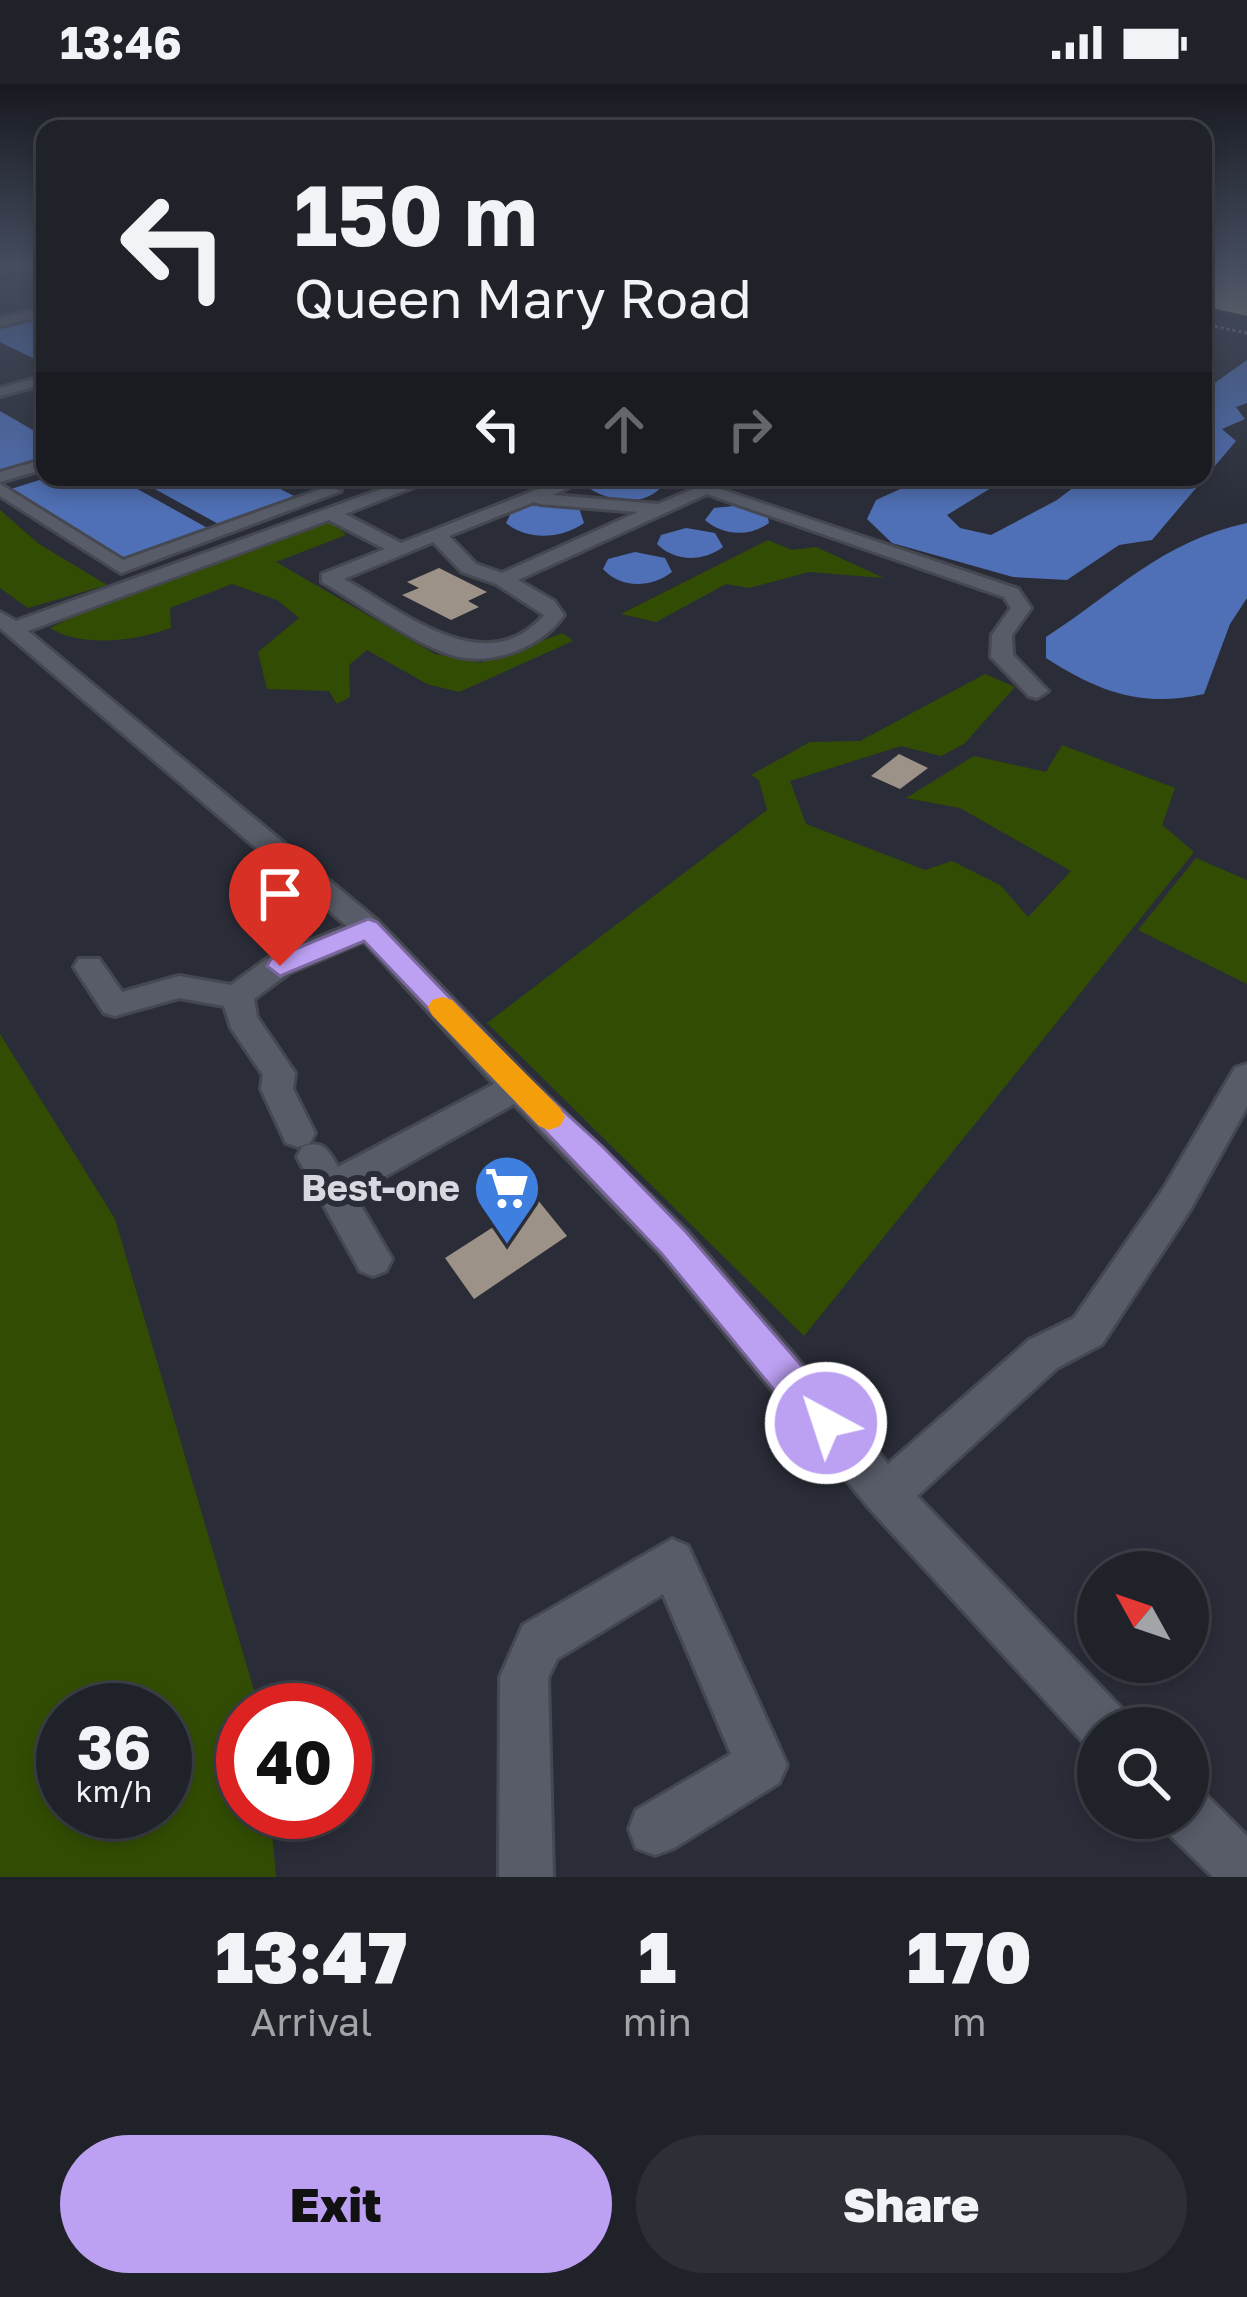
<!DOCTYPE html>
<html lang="en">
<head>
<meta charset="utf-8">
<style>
	:root { --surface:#20222a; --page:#2d2f36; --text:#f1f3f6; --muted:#a2a4a8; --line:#3d3f47; --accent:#bca0f2 }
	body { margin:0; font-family:"Golos Text",sans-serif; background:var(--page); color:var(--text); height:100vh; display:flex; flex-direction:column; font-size:45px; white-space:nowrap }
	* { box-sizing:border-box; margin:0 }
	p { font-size:39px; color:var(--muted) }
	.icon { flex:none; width:66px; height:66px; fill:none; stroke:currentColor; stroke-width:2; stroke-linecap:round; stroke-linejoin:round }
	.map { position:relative; height:1793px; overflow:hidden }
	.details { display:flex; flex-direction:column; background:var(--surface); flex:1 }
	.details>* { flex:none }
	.hud { position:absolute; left:36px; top:36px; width:1176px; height:366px; border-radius:24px; box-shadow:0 6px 18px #0003,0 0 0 3px var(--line); background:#20222a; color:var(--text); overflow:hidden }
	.needle { width:78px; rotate:310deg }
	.tools { position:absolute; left:1077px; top:1467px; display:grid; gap:24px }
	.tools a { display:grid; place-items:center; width:132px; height:132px; border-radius:50%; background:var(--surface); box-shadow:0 6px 18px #0003,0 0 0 3px var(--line); font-size:60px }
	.speed { position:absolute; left:36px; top:1599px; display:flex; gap:24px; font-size:60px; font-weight:700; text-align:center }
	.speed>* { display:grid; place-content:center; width:156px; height:156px; border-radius:50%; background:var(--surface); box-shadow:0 6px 18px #0003,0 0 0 3px var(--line); line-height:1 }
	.speed small { font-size:30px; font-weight:400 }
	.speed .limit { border:18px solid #d22; background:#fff; color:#111 }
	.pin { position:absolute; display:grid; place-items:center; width:102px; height:102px; color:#fff; margin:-123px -51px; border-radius:50% 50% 50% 0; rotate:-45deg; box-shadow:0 0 12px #0007 }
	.pin .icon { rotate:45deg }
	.me { position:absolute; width:132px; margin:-66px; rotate:320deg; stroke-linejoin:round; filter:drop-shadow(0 0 9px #0008) }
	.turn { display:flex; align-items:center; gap:42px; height:252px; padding:0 60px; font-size:54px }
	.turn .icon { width:156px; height:156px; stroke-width:2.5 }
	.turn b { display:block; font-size:84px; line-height:102px }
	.lanes { display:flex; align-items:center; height:114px; padding:0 60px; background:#0003; justify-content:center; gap:60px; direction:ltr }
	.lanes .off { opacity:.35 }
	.eta { display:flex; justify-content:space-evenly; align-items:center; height:204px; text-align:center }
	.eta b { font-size:72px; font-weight:800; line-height:84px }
	.cta { display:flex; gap:24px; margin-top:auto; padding:24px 60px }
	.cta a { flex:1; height:138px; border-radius:72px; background:var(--accent); color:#111; font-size:48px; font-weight:800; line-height:138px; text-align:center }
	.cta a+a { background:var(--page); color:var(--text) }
	.status { display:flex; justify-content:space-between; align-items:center; height:84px; padding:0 60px; background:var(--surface); direction:ltr }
	.status svg { height:33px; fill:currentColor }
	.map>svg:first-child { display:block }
	.green { fill:#324d03; fill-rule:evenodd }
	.water { fill:#4f70b6 }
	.building { fill:#9d9287 }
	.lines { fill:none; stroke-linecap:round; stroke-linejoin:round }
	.minor-casing { stroke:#464851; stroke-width:6 }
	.path { stroke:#757781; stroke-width:3; stroke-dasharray:3 3; stroke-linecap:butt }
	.minor { fill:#585c68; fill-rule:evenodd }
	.route { fill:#bca0f2; stroke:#7a689d; stroke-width:3 }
	.slow { fill:#f59e0b }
	.labels { text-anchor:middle; stroke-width:12; stroke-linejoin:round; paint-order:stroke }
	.poi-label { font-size:36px; font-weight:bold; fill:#d7d9e0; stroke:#2a2d38; text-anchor:end }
</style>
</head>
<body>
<div class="status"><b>13:46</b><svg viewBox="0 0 49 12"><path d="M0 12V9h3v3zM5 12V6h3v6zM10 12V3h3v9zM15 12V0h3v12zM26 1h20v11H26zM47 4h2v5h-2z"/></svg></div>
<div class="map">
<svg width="1247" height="1793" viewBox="0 0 1247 1793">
	<rect width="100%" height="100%" fill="#2a2d38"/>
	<path class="green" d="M0,426L39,460L107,501L28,524L0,504Z
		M333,438L346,451L276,478L435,570L480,579L563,549L573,557L459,608L427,600L367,566L349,581L350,613L337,620L329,607L267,605L258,568L299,534L277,516L232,500L170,524L171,544C136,557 82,564 50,544L97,521L300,444Z
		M768,456L792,466L816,463L884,494L809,488L749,504L726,500L656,538L621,530Z
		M985,590L1015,603L964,660L941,672L901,662L790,697L806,740L925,786L952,777L1000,801L1028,833L1071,787L960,724L906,714L974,672L1046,688L1062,661L1175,704L1162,741L1194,768L804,1252L487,939L767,726L759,696L751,691L810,658L860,657Z
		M1196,774L1247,796V900L1138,846Z
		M0,950L115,1135L258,1620L259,1626H243V1728H270L276,1793H0ZM63,1626H165V1728H63Z"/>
	<path class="water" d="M37,231L45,235V280L0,258V240Z
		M1247,276V319L1236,323L1245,335L1222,345L1236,357L1152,456L1119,461L1067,496L1013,493L892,459L867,435L876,416L927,393H1009L947,431L960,444L991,451L1057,416L1087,393H1203V307Z
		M0,327L45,353V375L0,388Z
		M49,393H116L211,446L125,477L11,405Z
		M133,393H257L300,415L222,442Z
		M592,393H660L664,399C650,423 610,419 589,404Z
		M551,417L579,424L584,439C561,455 527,457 506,439L513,425Z
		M743,421L767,430L769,439C750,453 723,452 705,436L714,424Z
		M1247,439V514L1230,540L1204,610C1142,624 1099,608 1046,574V553C1117,507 1163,457 1247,439Z
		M686,444L715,449L723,463C703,478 675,478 657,460L661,451Z
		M635,468L665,474L672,488C651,504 621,505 603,485L608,475Z"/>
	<path class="building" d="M1203,181L1247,185V232L1203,222Z
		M439,484L487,508L468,517L479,523L451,536L402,511L419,504L407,498Z
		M899,670L928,684L900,705L871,692Z
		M537,1115L567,1152L474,1215L445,1174Z"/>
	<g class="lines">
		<g class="minor-casing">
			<path id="minor" d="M26,181L25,183L0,188V182Z
				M45,224V232L0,242V234Z
				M45,292V300L0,312V304Z
				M45,375V385L0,398V388Z
				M415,393H439L345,430L401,459L569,393L584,396L553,411L658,420L705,400L1018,505L1031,524L1012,551L1013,571L1048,607L1037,614L1029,612L991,573L992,551L1011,524L1004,513L707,410L518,496L554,517L564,531C542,563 493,582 455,572C419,563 357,518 322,498V490L385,465L329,436L28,547L378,837L529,994L687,1147L888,1380L1029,1256L1074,1234L1164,1104L1235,984L1247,980V1023L1190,1126L1102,1260L1057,1284L917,1412L1123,1626L1130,1644H1098V1666L1087,1662L871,1426L661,1171L514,1020L354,1110L392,1175L386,1187L373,1192L360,1187L297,1073L302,1063C323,1055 328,1066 338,1083L494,1000L364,857L289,889L254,915L257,933L295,989L293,1005L315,1049L310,1059L298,1063L286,1059L261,1005L263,991L231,944L224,922L179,914L115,932L104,929L74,883L79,875H99L122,908L179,892L231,901L268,874L347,842L0,544V528L16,537ZM534,418L540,420L638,428L502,489L476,480L449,452ZM433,458L462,488L496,500L544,531C485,599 403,527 344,495Z
				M0,400L123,476L327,403L341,407L121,489L0,412Z
				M672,1455L688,1462L779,1663L787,1681L779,1699L674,1764L655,1771L636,1764L629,1745L636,1726L731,1670L663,1510L557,1575L548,1594L553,1793H499L500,1593L523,1541Z
				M1188,1705L1207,1712L1247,1752V1793H1213L1169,1750L1163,1734H1188Z"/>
		</g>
		<path class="path" d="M1203,240L1247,249"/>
		<use href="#minor" class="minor"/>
	</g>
	<linearGradient id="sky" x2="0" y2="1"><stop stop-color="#17191f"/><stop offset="0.42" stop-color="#444c5e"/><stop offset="1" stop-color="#444c5e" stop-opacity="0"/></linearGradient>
	<rect width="1247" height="432" fill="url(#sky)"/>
	<path class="route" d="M368,835L377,838L527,994L603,1063L686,1148L839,1325L845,1339L839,1352L826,1358L812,1352L662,1170L364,857L280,892L267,882L271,875Z"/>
	<path class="slow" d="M442,913L452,916L560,1024L565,1033L560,1042L549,1046L539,1042L432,931L428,923L432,916Z"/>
	<defs>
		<g id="supermarket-pin" transform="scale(3.45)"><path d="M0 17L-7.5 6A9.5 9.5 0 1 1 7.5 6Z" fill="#3f7fe0" stroke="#2a2d38"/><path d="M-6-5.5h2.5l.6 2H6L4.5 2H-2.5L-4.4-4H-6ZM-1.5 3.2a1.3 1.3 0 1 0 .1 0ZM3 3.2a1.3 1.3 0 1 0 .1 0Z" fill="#fff"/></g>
	</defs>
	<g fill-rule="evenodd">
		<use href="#supermarket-pin" x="507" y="1104"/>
	</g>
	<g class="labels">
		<g class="poi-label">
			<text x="460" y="1117">Best-one</text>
		</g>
	</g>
</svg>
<div class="tools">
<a><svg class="needle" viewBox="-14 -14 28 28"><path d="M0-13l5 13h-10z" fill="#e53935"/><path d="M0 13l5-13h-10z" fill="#a2a4a8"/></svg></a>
<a><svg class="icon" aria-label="search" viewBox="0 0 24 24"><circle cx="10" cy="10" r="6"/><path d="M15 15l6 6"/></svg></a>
</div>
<div class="speed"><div>36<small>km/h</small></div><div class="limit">40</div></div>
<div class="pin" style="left:280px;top:882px;background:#d93025"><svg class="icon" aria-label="arrive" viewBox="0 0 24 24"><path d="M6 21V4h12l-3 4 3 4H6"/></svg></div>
<svg class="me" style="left:826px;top:1339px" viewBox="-20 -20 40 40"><circle r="17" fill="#bca0f2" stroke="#fff" stroke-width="3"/><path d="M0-11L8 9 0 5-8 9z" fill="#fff"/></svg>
<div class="hud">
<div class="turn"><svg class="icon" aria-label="left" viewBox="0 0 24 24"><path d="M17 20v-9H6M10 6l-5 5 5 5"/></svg><div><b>150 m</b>Queen Mary Road</div></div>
<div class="lanes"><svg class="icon" aria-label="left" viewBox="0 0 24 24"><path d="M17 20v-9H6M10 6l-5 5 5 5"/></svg><svg class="icon off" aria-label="ahead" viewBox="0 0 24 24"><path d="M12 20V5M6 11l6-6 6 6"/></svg><svg class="icon off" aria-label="right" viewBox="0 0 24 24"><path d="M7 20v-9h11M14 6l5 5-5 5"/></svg></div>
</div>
</div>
<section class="details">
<div class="eta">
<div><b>13:47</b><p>Arrival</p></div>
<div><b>1</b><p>min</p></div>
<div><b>170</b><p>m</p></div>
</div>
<div class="cta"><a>Exit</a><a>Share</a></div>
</section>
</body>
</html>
